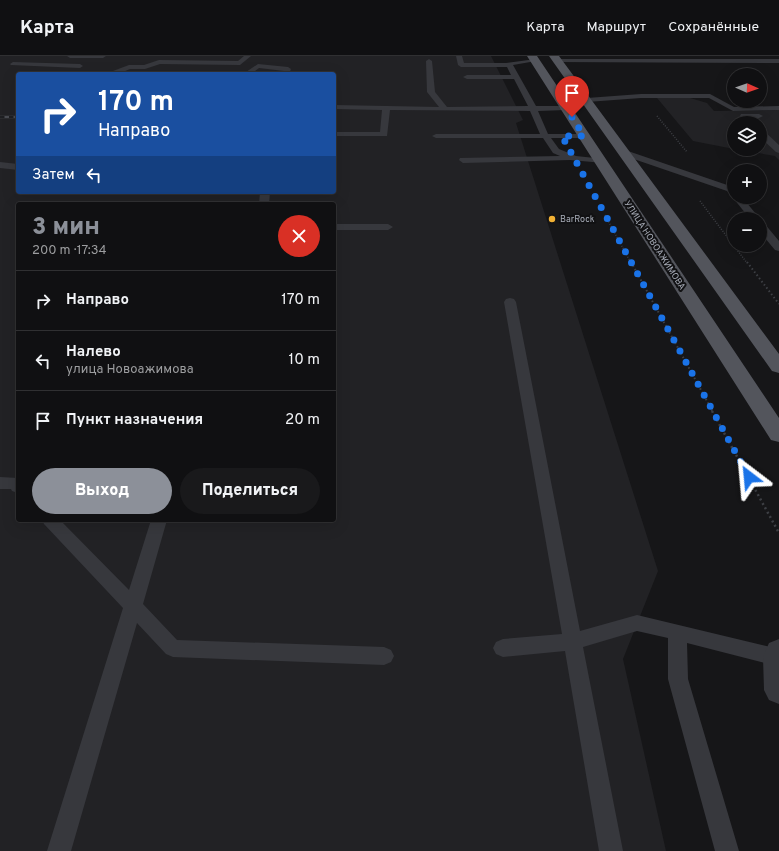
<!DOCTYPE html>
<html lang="ru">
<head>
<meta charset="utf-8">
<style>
	:root { --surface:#101012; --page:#19191b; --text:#f1f3f6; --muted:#9c9d9f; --line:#303032; --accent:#8c9099 }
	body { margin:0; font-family:Overpass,sans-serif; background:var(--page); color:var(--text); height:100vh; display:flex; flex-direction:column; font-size:15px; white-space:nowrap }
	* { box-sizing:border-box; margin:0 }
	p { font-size:13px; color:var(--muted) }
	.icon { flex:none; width:22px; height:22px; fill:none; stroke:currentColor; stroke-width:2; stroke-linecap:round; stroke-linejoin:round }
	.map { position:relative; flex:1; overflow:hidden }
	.sheet { position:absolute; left:16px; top:146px; width:320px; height:320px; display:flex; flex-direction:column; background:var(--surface); border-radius:4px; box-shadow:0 4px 16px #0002,0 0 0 1px var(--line) }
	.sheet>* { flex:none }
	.hud { position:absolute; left:16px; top:16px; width:320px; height:122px; border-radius:4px; box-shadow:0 4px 16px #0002,0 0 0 1px var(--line); background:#1a4fa0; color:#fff; overflow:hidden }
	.needle { width:26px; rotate:92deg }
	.buttons { position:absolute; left:727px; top:12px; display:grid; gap:8px }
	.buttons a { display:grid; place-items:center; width:40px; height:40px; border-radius:50%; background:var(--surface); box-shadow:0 4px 16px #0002,0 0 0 1px var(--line); font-size:20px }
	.pin { position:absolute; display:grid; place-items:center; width:34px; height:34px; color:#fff; margin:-41px -17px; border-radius:50% 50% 50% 0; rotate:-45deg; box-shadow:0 0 4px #0007 }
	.pin .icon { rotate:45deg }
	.me { position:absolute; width:44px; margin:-22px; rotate:331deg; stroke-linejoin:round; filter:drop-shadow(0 0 3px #0008) }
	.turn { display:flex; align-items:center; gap:14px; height:84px; padding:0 16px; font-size:18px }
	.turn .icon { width:52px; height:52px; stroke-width:2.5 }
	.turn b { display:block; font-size:28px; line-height:34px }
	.then { display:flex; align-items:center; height:38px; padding:0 16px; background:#0003; gap:8px; font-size:15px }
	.round { display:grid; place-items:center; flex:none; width:42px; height:42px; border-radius:21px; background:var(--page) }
	.headline { display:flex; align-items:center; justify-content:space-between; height:68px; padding:0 16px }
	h1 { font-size:24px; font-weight:800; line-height:30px; color:var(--accent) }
	.cta { display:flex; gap:8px; margin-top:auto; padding:8px 16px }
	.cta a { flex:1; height:46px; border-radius:24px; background:var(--accent); color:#fff; font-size:16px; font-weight:800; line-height:46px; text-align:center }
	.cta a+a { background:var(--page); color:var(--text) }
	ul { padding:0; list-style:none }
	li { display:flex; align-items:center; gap:12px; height:60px; padding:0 16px; border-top:1px solid var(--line) }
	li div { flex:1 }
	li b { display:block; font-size:15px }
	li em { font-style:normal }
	header { display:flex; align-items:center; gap:24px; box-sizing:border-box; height:56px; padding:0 20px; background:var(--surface); border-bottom:1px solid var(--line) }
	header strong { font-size:19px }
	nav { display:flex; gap:22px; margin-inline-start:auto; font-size:14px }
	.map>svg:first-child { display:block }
	.built { fill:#222225; fill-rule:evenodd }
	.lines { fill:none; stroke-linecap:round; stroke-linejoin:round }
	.path-far2 { stroke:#3d3f44; stroke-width:1.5; stroke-dasharray:1 1.5; stroke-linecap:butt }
	.path-far1 { stroke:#3d3f44; stroke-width:2; stroke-dasharray:1.5 2.5; stroke-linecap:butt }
	.path { stroke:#3d3f44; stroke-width:2.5; stroke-dasharray:2 3; stroke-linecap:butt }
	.lane { fill:#37383d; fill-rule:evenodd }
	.street { fill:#37383d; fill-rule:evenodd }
	.primary { fill:#53555c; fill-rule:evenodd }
	.rail-casing { stroke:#4a4c52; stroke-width:2.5 }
	.rail { stroke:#111113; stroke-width:1.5; stroke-dasharray:4.5; stroke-linecap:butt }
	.route { stroke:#1a73e8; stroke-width:7; stroke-dasharray:0 12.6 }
	.poi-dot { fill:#f2b134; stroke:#111113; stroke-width:1.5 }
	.labels { text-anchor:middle; stroke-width:4; stroke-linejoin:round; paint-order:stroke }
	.far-poi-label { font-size:9px; fill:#a8adb8; stroke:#111113; text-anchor:start }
	.far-street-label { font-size:9px; fill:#a8adb8; stroke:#111113 }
</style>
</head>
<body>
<header>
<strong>Карта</strong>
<nav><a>Карта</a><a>Маршрут</a><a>Сохранённые</a></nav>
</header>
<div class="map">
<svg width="779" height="795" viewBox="0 0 779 795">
	<rect width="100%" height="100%" fill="#161618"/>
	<path class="built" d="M0,0H491L523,64L516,67L658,515L623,603L666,795H0ZM18,18H334V136H18ZM18,148H334V464H18Z
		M657,42H690L707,47L714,55L779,54V104L775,100L736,93H760V67H734V93L693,85Z"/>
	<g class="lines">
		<path class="path-far2" d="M657,60L687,96
			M700,145L747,207
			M605,159L631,207"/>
		<path class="path-far1" d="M631,206L713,356
			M747,206L779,248"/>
		<path class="path" d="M712,355L779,477"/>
		<path class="lane" d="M67,0H106L103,2H70Z
			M244,0H251L240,9L160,8L145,13H130L118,18L64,17L67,15H113L129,9H144L159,4L238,5Z
			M456,0H462L464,7H506L536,3V5L513,9L536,50H566L570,52L566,54L538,55L548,78H585L589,80L585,82H551L559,93L576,100L604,103L605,105L604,107L570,104L463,107L459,104L460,102L560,100L553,97L543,82H436L432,80L436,78H540L530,55L390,54L387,80H334V76H380L382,54L334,53V49L439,51L427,36L426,5L429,3L432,5L435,36L447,51L528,50L514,23H467L463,21L467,19H511L507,11H461L458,9Z
			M557,3H779V7L555,6V4Z
			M13,6L80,8L83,10L80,12L11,9L10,8Z
			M258,8L288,11L291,13L289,18H283L284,15L259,12L251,18H243Z
			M641,38H710L734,51L779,50V54L733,55L709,42H641L587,46L583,44L587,42Z
			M741,58H759L763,60L759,62H751L755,67H746L740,60Z
			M760,74H763L779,89V97L776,96L760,81Z
			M625,94L733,131L734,141H742L760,163H750L734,143L733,140L727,135L622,99L621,97Z
			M0,106L18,108V114L0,112Z
			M260,136H270L269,148H259Z
			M760,166L764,167L779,185V195L775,194L760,176Z
			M334,168H388L393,171L388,174H334Z
			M510,242L514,243L516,246L580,575L637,559L779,593V609L777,610L687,587L688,623L739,795H715L668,623V582L637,575L583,591L623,795H599L565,595L503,601L496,598L493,592L496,586L503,583L562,578L504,246L506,243Z
			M0,421L18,422V437L12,435L11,433H0Z
			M42,464H60L129,534L151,464H167L143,548L177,584L384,591L391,594L394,600L391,606L384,609L173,601L166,598L137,567L71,795H47L123,552L44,468Z"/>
		<path class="street" d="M779,583V648L769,644L764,634L763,601L769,587Z"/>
		<path class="primary" d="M527,0H537L779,362V386L771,384Z
			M549,0H559L779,298V317L772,315Z"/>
		<g class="rail-casing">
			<path id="rail" d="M0,61H18"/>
		</g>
		<use href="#rail" class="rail"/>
	</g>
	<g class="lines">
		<path class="route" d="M572,61L584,80H562L749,421"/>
	</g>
	<circle class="poi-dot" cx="552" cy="163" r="4"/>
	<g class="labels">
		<g class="far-poi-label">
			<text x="560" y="166">BarRock</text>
		</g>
		<g class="far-street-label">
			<text transform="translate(655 189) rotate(57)" y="3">УЛИЦА НОВОАЖИМОВА</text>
		</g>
	</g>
</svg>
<div class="buttons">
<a><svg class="needle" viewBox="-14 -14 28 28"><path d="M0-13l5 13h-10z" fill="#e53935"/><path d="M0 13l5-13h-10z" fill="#9c9d9f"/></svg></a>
<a><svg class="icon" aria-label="layers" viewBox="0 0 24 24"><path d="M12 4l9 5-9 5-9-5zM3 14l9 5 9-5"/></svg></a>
<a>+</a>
<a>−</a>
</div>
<div class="pin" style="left:572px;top:61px;background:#d93025"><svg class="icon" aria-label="arrive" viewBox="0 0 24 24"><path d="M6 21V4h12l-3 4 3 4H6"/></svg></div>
<svg class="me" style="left:749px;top:421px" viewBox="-20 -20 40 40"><path d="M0-17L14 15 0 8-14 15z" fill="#1a73e8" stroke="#fff" stroke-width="4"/></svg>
<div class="hud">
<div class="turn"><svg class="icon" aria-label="right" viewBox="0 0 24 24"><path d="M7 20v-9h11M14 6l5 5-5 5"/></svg><div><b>170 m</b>Направо</div></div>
<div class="then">Затем<svg class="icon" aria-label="left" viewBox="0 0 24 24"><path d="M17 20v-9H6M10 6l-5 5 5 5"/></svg></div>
</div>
<section class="sheet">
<div class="headline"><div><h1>3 мин</h1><p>200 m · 17:34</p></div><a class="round" style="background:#d93025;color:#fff"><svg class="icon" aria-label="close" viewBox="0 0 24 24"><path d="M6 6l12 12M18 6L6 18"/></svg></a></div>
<ul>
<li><svg class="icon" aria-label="right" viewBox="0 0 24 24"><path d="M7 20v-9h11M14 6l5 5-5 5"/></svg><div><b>Направо</b></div><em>170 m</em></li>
<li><svg class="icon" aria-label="left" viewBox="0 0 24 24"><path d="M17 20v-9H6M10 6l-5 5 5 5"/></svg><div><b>Налево</b><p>улица Новоажимова</p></div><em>10 m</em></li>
<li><svg class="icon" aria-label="arrive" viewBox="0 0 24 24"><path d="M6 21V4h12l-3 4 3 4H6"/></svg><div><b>Пункт назначения</b></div><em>20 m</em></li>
</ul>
<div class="cta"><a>Выход</a><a>Поделиться</a></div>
</section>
</div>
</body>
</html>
